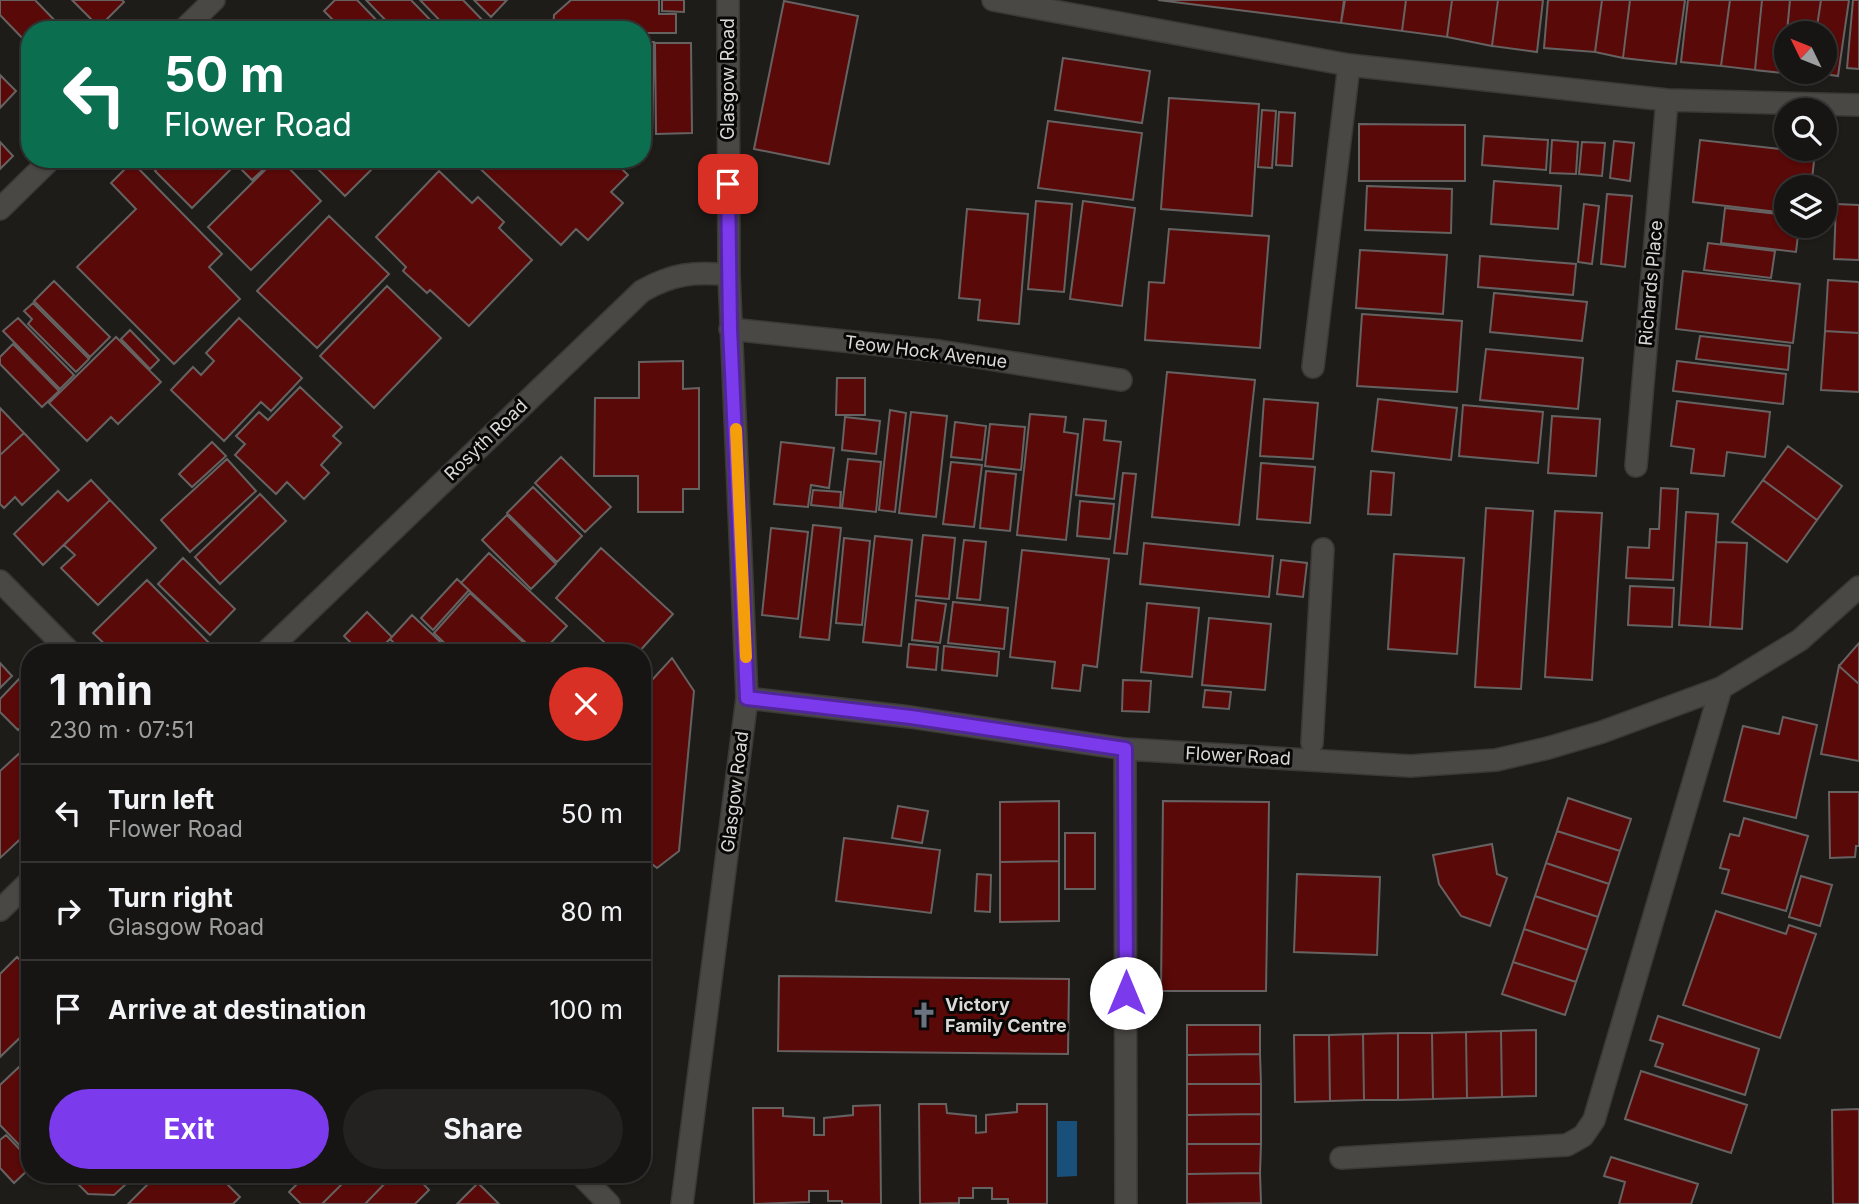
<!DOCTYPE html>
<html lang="en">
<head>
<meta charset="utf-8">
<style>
	:root { --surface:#161513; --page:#232221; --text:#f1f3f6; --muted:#9e9fa0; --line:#353433; --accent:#7c3aed }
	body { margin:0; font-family:Inter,sans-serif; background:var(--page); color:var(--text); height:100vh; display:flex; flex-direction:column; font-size:26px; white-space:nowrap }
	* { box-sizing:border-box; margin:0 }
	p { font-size:23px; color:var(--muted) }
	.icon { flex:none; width:38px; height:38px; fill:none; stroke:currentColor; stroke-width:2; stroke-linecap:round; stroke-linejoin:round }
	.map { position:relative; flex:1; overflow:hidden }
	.sheet { position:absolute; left:21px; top:644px; width:630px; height:539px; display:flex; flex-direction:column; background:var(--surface); border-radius:28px; box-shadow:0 2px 5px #0004,0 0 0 2px var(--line) }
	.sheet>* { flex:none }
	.banner { position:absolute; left:21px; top:21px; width:630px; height:147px; border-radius:28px; box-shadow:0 2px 5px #0004,0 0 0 2px var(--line); background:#0b6e4f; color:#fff; overflow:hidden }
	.needle { width:46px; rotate:313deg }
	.tools { position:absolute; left:1774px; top:21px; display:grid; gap:14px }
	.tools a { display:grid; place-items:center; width:63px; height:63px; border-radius:50%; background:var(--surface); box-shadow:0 2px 5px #0004,0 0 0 2px var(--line); font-size:35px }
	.pin { position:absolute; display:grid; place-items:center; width:60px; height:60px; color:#fff; margin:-30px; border-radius:14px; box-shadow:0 4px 10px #0006 }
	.me { position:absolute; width:77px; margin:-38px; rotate:0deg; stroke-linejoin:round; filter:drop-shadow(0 0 5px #0008) }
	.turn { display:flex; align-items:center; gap:24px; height:147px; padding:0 28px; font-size:32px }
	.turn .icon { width:91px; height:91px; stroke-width:2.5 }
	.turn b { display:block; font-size:49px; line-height:60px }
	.round { display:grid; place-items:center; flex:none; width:74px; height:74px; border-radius:37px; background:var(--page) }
	.head { display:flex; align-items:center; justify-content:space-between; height:119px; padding:0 28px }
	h1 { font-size:42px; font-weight:700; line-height:52px }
	.primary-button { display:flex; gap:14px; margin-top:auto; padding:14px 28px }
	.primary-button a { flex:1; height:80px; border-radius:42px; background:var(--accent); color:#fff; font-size:28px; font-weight:700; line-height:80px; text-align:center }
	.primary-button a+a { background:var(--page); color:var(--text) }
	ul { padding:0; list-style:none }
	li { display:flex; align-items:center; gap:21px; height:98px; padding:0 28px; border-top:2px solid var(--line) }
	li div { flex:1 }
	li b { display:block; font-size:26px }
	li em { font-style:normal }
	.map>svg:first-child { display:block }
	.water { fill:#195079 }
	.building { fill:#580908; stroke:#676262; stroke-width:2 }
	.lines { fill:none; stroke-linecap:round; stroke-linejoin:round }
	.minor-casing { stroke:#3a3937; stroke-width:24 }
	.minor { stroke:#4a4844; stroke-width:21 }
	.route-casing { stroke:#51269a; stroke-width:18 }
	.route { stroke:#7c3aed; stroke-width:12 }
	.slow { stroke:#f59e0b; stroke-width:12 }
	.labels { text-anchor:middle; stroke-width:6; stroke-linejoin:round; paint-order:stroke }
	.street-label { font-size:18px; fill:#dad9d7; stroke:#070706 }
	.poi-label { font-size:18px; font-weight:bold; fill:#dad9d7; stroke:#070706; text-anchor:start }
</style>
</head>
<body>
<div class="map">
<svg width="1859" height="1204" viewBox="0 0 1859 1204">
	<rect width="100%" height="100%" fill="#1e1c19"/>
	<path class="water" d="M1057,1121H1077V1176L1057,1177Z"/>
	<path class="building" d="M0,0H35L64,30H30V46L0,15Z
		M72,0H122L124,2L99,27Z
		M335,0H357L386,30H343L324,11Z
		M366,0H411L440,30H395Z
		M420,0H463L492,30H449Z
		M474,0H507L491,17Z
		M571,0H659V14H676V33H642V30H553L554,15Z
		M662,0H684V12L662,11Z
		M1158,0H1344L1341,23Z
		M1345,0H1406L1402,31L1341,23Z
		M1406,0H1452L1447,37L1402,31Z
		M1452,0H1498L1492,46L1447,37Z
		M1498,0H1543L1537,52L1492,46Z
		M1548,0H1602L1595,52L1544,48Z
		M1602,0H1630L1623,58L1595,52Z
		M1630,0H1685L1676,64L1623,58Z
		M1688,0H1730L1721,66L1681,62Z
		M1730,0H1762L1755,70L1721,66Z
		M1762,0H1790L1783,73L1755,70Z
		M1790,0H1821L1816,33H1787Z
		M1821,0H1849L1838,76L1811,72H1825V33H1816Z
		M1853,0H1859V69L1847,68Z
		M784,1L858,16L829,164L754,149Z
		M1787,35V72H1811L1783,73Z
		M642,42H654L652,139L642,138Z
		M655,43H691L692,133L656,134Z
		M1063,58L1150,71L1142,123L1055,110Z
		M0,75L16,91L0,108Z
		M1169,98L1259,104L1252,216L1161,209Z
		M1262,110L1276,111L1272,168L1258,167Z
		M1279,112L1295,113L1292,166L1276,165Z
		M1048,121L1142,133L1133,200L1038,188Z
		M1359,124L1465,125V181H1359Z
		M1484,136L1548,140L1546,170L1482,165Z
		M1552,140L1578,142L1576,174L1550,173Z
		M1700,140L1815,153L1811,187H1787V213L1693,202Z
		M1614,141L1634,143L1630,181L1610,178Z
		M0,142L13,156L0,169Z
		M1582,142L1605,143L1602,176L1579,174Z
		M167,159H241L192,208L155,171Z
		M248,159H273V160L252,180L240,168Z
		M276,159H280L321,201L251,270L208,227Z
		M308,159H382L345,196Z
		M470,159H612L628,175L611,192L623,203L588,240L576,229L561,245Z
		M132,162L222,254L209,267L240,299L174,364L77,267L136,209L111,183Z
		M439,171L472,203L478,197L504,222L499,228L532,260L469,326L430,290L427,293L403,271L406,267L376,237Z
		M1494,181L1561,186L1558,229L1491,224Z
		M1367,186L1452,189L1451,233L1365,230Z
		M1607,194L1632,196L1625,267L1601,264Z
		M1036,201L1072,204L1064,292L1028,289Z
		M1083,201L1135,208L1122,306L1070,299Z
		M1584,204L1599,206L1592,264L1578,262Z
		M1836,204L1859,205V260L1834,259Z
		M1725,208L1787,215V226H1799L1796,252L1721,243Z
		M967,209L1028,214L1019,324L978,320L980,300L959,298Z
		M329,216L389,274L317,348L257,291Z
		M1169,229L1269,236L1260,348L1145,340L1149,282L1164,283Z
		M1708,243L1775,251L1771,278L1704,270Z
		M1360,250L1447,255L1443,314L1356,308Z
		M1480,256L1576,264L1573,295L1478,287Z
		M1683,271L1800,284L1793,343L1676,329Z
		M1828,280L1859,282V333L1825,331Z
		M54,281L110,337L90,357L34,301Z
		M387,286L441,338L374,408L320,356Z
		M1494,293L1587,302L1582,341L1490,332Z
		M33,303L89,359L76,372L28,324L32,319L24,311Z
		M1362,314L1462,321L1457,392L1357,386Z
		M18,318L74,375L60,389L3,331Z
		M239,318L302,378L271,411L261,402L224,441L171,390L193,367L201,375L214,361L206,353Z
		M130,330L159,360L150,369L121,339Z
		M1825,331L1859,333V392L1821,390Z
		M1700,336L1790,346L1788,370L1696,359Z
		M116,337L161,382L118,424L111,417L87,441L49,403Z
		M13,344L59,391L42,407L0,364V357Z
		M1486,349L1583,358L1578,409L1480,400Z
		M683,361V389L699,388V489H683V512H638V476H594L595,398H639V362Z
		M1677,361L1786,374L1783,404L1673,391Z
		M1167,372L1255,380L1239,525L1152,517Z
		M837,378H865V415H836Z
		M300,387L342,427L333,436L341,443L321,465L329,473L304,499L287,482L276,494L235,455L245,444L236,436L259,412L268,420Z
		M1264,399L1318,403L1313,459L1260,456Z
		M1378,399L1457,408L1451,460L1372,451Z
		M1677,401L1770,412L1765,457L1727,452L1724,476L1691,473L1694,449L1671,446Z
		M1463,405L1543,412L1538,463L1459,456Z
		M0,408L24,433L0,455Z
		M890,410L906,413L895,512L879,510Z
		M911,412L947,416L936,517L899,513Z
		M1030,414L1066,417L1064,432L1078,434L1066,540L1017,535Z
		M1552,416L1600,419L1596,476L1548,473Z
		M845,417L880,421L876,454L842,450Z
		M1084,419L1106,421L1104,440L1121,442L1114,499L1076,495Z
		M955,422L986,426L982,460L951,457Z
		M990,424L1025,427L1021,470L985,466Z
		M24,433L59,470L22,505L15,497L4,508L0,504V455Z
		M212,442L226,456L192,487L179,474Z
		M781,442L834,448L829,488L811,485L808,507L774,504Z
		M1788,446L1842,486L1817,520L1763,480Z
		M561,457L611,507L585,532L535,483Z
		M227,459L256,491L190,552L161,520Z
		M848,459L881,462L876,512L842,508Z
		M951,462L982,465L974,527L943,524Z
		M1261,463L1315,467L1310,523L1257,519Z
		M986,471L1016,474L1010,531L980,528Z
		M1371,471L1394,473L1391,515L1368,514Z
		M1123,473L1136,474L1127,554L1114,553Z
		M91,480L110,500L43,565L14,534L58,491L68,501Z
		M1763,480L1817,520L1787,562L1732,522Z
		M533,487L582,536L557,562L507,513Z
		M1661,488L1678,489L1673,580L1626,578L1628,547L1649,548L1650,529H1659Z
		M813,490L841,492L840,508L811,505Z
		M260,494L286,521L220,584L195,557Z
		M110,500L156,548L98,605L61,568L75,555L64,545Z
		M1080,501L1114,504L1110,539L1077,536Z
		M1486,508L1533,511L1521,689L1475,687Z
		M1555,511L1602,513L1592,680L1545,677Z
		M1686,512L1718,514L1710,627L1679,625Z
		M507,515L556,564L531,589L482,540Z
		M813,525L841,528L829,640L800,637Z
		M771,528L808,532L798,619L762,615Z
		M923,535L955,538L949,599L916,596Z
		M875,536L912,540L901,646L863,642Z
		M844,538L870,541L862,625L836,623Z
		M964,540L986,542L980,600L957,598Z
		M1716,542L1747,543L1742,629L1710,627Z
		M1144,543L1273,556L1269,597L1140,584Z
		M601,548L673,614L638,653H616L556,598Z
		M1022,550L1109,559L1097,667L1083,665L1080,691L1052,688L1055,662L1010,657Z
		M489,553L567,626L541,653H537L461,583Z
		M1394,554L1464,558L1457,654L1388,649Z
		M183,558L235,609L210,635L158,584Z
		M1281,560L1307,563L1303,597L1277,594Z
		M457,579L469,590L433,630L421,618Z
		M147,580L217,651L215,653H114L93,633Z
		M1630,586L1674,588L1672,627L1628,625Z
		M470,593L535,653H455L434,633Z
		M916,600L946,604L940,643L912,640Z
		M953,602L1008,608L1004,649L948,643Z
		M1147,603L1199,608L1192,677L1141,672Z
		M367,612L392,637L376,653H361L344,636Z
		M412,615L452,653H404L390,639Z
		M1209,618L1271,624L1265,690L1202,685Z
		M1859,643V684L1839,666Z
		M909,644L938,647L936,670L907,667Z
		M944,646L999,652L997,676L942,670Z
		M672,658L694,691L679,851L657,868L642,856V691Z
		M0,663L12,676L0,688Z
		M1839,666L1859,684V761L1821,754Z
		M19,679L30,690V718L18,730L0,712V699Z
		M1123,680L1151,681L1149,712L1122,711Z
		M1205,690L1231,692L1229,709L1203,707Z
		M1783,717L1817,725L1796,818L1724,801L1743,726L1779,734Z
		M23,750L30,758V830L0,858V771Z
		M1829,792H1859V846H1856L1855,857L1830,858Z
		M1568,798L1631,819L1620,851L1557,831Z
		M1059,801V861L1000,862V802Z
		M1163,801L1269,802L1266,991H1161Z
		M898,806L928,811L922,843L892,838Z
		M1744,818L1808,836L1786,911L1722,893L1729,870L1720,868L1730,834L1739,836Z
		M1557,831L1620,851L1609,884L1546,863Z
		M1065,833H1095V889H1065Z
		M844,838L940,850L931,913L836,901Z
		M1492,844L1497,874L1507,878L1490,926L1461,916L1439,884L1433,855Z
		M1059,861V921L1000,922V862Z
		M1546,863L1609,884L1598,917L1535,896Z
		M977,874L991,875L990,912L975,911Z
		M1297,874L1380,877L1377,955L1294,952Z
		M1801,876L1832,885L1820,926L1789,917Z
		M1535,896L1598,917L1587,950L1524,929Z
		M1716,911L1786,934L1789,925L1816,934L1780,1038L1683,1005Z
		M1524,929L1587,950L1576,982L1513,962Z
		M17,957L30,970V1028L0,1057V974Z
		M1513,962L1576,982L1565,1015L1502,994Z
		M779,976L1069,979L1068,1054L778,1051Z
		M1658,1016L1759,1049L1745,1095L1655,1066L1663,1044L1650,1040Z
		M1187,1025H1260V1054L1187,1055Z
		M1536,1030V1096L1502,1097L1501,1031Z
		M1501,1031L1502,1097L1467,1098L1466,1032Z
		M1466,1032L1467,1098L1433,1099L1432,1033Z
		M1398,1033H1432L1433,1099L1398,1100Z
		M1398,1033V1100H1364L1363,1034Z
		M1363,1034L1364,1100L1330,1101L1329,1035Z
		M1294,1035H1329L1330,1101L1295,1102Z
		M1260,1054L1261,1084H1187V1055Z
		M19,1067L30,1079V1145L24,1150L0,1125V1085Z
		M1641,1071L1747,1105L1731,1153L1625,1119Z
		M1187,1084H1261V1114L1187,1115Z
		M919,1104H946L947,1113L976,1116V1133L986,1132V1115L1017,1112V1104H1047V1204H1008V1199H992V1188H973V1198H959V1203L920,1204Z
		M880,1105L881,1204H842V1201H828V1191H809V1202L754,1204L753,1108H783V1116L814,1118V1135H824V1118L853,1115V1106Z
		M1859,1109V1204H1833L1832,1110Z
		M1261,1114V1144H1187V1115Z
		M6,1135L30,1160V1168L14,1183L0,1168V1140Z
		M1187,1144H1261L1260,1173L1187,1174Z
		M1611,1157L1698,1184L1691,1204H1619L1625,1182L1604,1176Z
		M1260,1173L1261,1203L1187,1204V1174Z
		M68,1174H137L114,1195L88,1194Z
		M158,1174H217L240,1197L233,1204H128Z
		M256,1174H271L264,1182Z
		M307,1174H352L322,1204H301L289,1192Z
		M352,1174H394L365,1204H322Z
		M394,1174H414L429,1190L415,1204H365Z
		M478,1183L499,1204H457Z"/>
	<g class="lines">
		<g class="minor-casing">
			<path id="minor" d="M993,0L1349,65L1667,100L1859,105
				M183,30L214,0
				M0,209L51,159
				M730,329L939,351L1121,380
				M1313,367L1349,65
				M1636,466L1667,100
				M0,581L71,653
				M265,653L642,291C672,274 694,271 729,275
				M747,698L910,717L1125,749L1410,766L1496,760L1548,748L1602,732L1721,688L1800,640L1859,587
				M1312,743L1323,549
				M1125,749L1126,1204
				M0,910L30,881
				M1341,1158L1567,1145L1583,1136L1594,1120L1721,688
				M580,1174L609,1204
				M682,1204L747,698L729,275L728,0"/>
		</g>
		<use href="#minor" class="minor"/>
	</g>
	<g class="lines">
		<g class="route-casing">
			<path id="route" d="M728,184L730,329L747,698L911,717L1125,749L1126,993"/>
		</g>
		<use href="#route" class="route"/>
		<path class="slow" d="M736,429L746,657"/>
	</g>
	<defs>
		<g id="church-bare" transform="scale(2.1)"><path d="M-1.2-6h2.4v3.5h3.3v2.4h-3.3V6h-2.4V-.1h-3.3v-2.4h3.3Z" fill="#6b7280" stroke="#070706" stroke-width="2.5" paint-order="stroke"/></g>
	</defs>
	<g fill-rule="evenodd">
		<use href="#church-bare" x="924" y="1015"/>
	</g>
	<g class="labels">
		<g class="street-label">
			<text transform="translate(728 79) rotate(-90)" y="6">Glasgow Road</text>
			<text transform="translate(1651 283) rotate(-85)" y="6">Richards Place</text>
			<text transform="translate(926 352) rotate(7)" y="6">Teow Hock Avenue</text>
			<text transform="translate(486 440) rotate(-44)" y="6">Rosyth Road</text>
			<text transform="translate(1238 756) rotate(3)" y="6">Flower Road</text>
			<text transform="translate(735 792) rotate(-83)" y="6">Glasgow Road</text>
		</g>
		<g class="poi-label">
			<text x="945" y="1011">Victory<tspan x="945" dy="21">Family Centre</tspan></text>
		</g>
	</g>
</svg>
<div class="tools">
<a><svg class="needle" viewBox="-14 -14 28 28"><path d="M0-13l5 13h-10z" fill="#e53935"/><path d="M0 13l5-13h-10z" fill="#9e9fa0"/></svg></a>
<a><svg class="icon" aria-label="search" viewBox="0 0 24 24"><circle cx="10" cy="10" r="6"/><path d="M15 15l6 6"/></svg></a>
<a><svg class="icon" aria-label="layers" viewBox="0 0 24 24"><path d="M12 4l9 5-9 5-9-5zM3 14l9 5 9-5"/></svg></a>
</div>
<div class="pin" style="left:728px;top:184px;background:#d93025"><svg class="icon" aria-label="arrive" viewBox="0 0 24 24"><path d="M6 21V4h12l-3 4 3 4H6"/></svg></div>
<svg class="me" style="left:1126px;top:993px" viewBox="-20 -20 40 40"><circle r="19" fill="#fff"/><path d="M0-13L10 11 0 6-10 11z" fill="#7c3aed"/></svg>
<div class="banner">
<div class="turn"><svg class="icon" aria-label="left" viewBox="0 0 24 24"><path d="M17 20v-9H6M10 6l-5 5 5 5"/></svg><div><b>50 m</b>Flower Road</div></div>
</div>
<section class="sheet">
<div class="head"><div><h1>1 min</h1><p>230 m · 07:51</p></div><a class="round" style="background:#d93025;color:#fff"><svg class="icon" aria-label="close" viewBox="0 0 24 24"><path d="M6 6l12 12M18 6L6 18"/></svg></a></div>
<ul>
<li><svg class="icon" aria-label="left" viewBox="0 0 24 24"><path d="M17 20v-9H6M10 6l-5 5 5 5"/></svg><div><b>Turn left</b><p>Flower Road</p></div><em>50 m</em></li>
<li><svg class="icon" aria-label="right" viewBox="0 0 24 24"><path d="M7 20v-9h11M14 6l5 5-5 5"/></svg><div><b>Turn right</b><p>Glasgow Road</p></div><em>80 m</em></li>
<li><svg class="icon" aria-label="arrive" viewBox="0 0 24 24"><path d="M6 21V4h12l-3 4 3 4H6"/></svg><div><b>Arrive at destination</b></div><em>100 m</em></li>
</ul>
<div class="primary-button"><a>Exit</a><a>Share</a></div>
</section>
</div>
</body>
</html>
